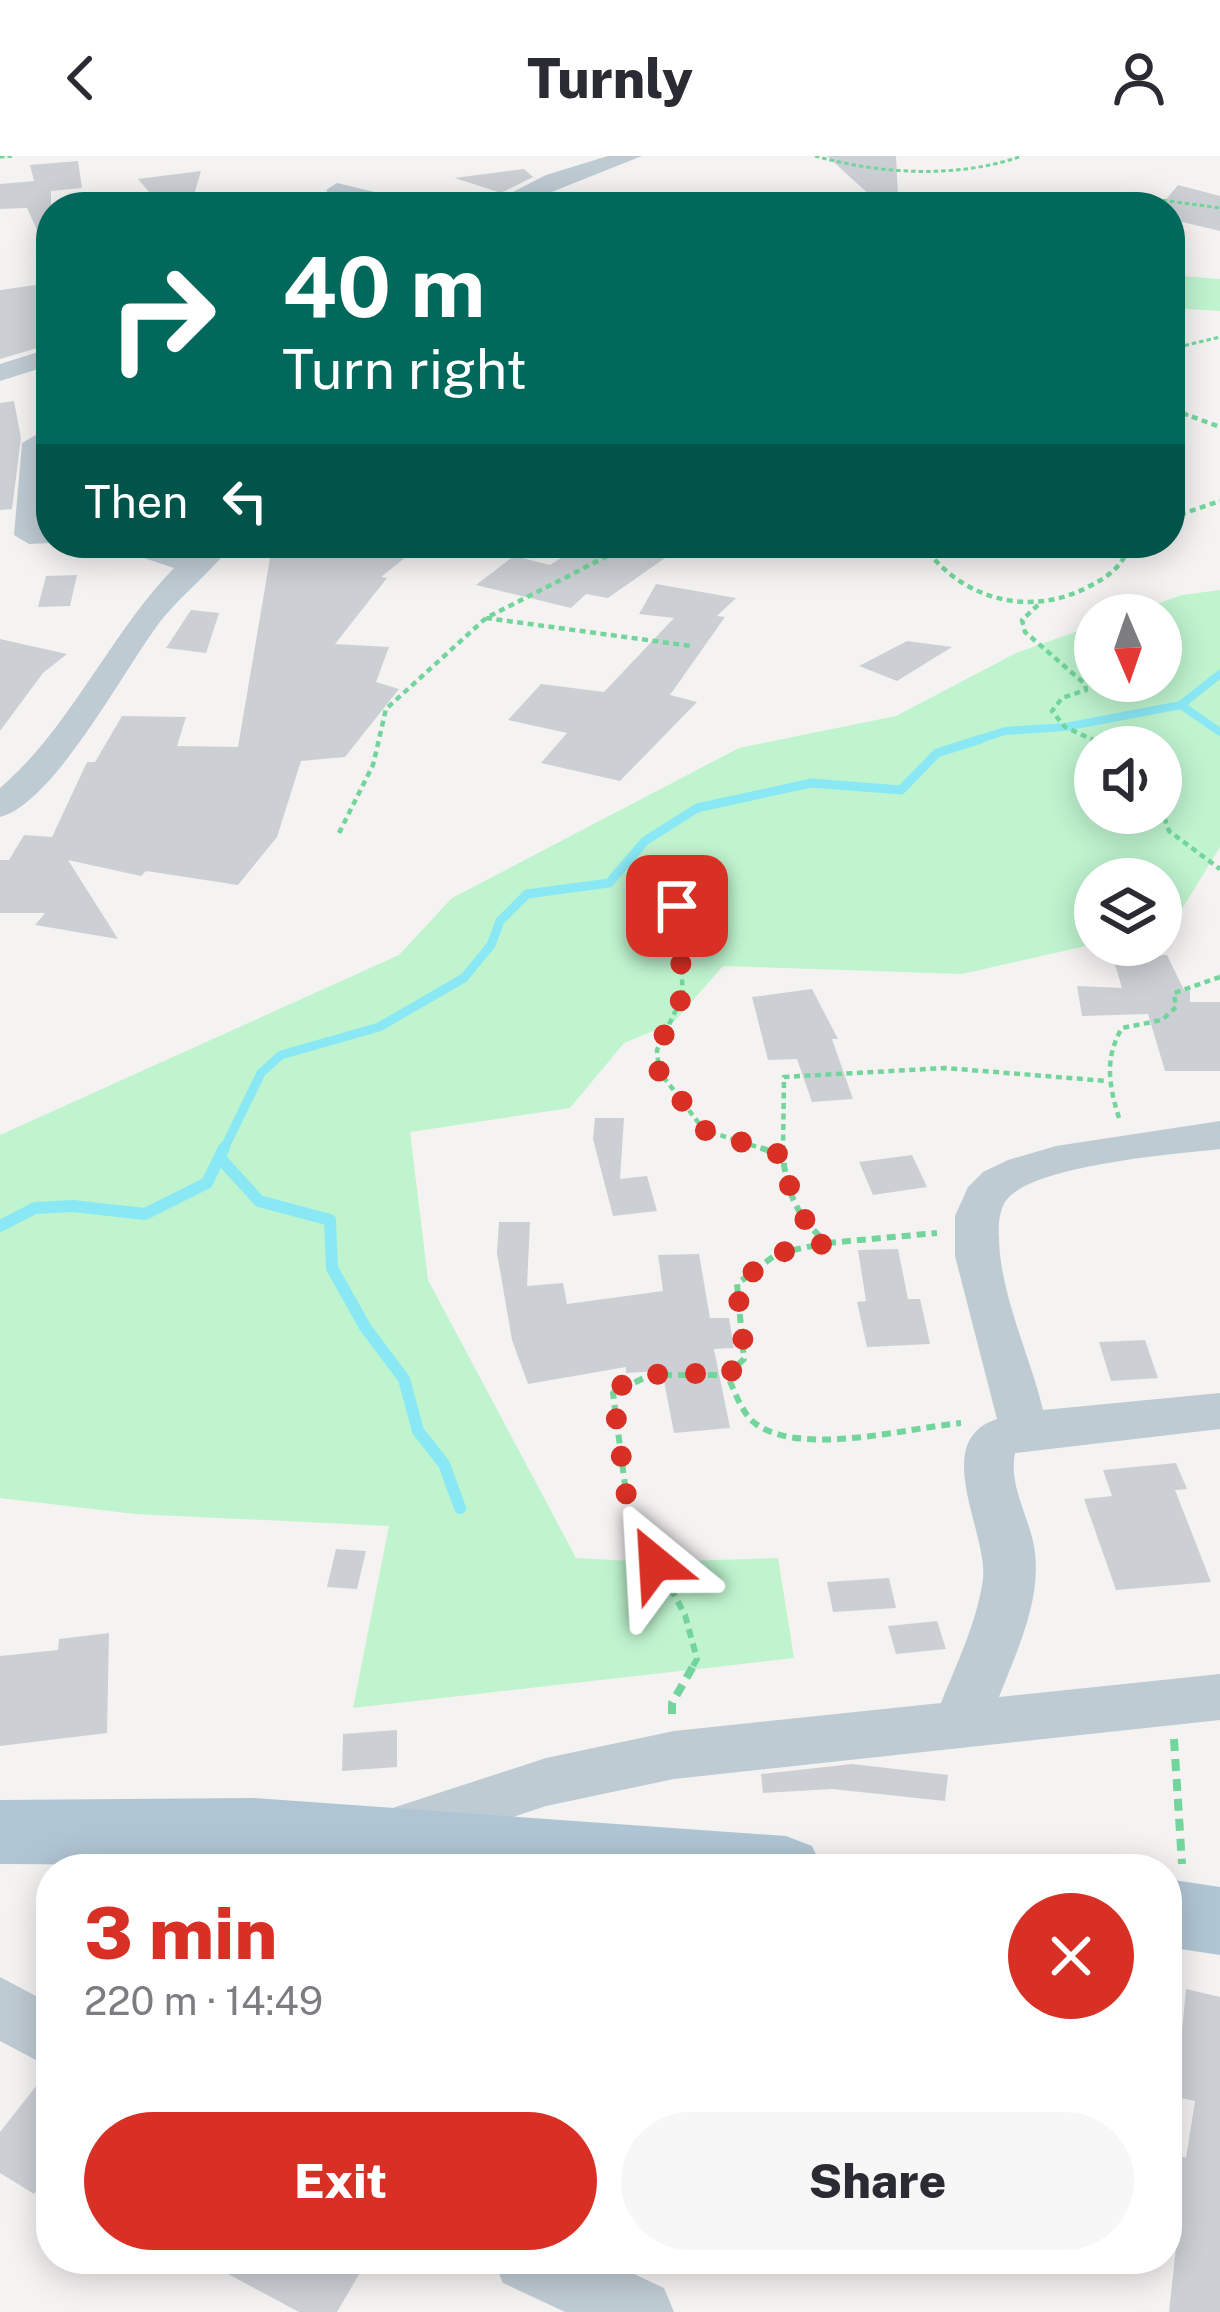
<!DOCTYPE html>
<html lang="en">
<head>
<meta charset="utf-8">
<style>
	:root { --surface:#fff; --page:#f7f7f7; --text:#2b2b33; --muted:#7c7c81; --accent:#d93025 }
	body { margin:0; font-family:"Public Sans",sans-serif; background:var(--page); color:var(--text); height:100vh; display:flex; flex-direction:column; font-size:45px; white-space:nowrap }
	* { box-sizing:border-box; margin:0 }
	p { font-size:39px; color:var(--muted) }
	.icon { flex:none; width:66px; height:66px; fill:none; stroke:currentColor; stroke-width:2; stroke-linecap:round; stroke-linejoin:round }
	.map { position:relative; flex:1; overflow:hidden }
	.details { position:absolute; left:36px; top:1698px; width:1146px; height:420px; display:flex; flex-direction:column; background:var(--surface); border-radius:48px; box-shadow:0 6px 30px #0003 }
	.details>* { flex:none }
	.guide { position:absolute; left:36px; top:36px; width:1149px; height:366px; border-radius:48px; box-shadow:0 6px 30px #0003; background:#00695c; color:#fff; overflow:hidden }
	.needle { width:78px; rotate:178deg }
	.controls { position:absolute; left:1074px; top:438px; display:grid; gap:24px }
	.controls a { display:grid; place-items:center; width:108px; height:108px; border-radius:50%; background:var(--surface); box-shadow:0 6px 30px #0003; font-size:60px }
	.pin { position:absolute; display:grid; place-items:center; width:102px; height:102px; color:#fff; margin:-51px; border-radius:24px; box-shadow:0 6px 18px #0006 }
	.me { position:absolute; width:132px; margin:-66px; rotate:333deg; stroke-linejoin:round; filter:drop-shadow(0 0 9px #0008) }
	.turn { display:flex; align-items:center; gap:42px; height:252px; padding:0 48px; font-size:54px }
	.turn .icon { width:156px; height:156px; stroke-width:2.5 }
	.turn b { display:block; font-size:84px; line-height:102px }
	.then { display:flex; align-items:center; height:114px; padding:0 48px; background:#0003; gap:24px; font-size:45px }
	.round { display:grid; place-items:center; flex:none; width:126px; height:126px; border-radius:63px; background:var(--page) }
	.overview { display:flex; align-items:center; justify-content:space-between; height:204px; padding:0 48px }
	h1 { font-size:72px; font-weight:800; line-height:90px; color:var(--accent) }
	.cta { display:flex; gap:24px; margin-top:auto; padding:24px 48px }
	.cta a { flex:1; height:138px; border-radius:72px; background:var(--accent); color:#fff; font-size:48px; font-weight:800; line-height:138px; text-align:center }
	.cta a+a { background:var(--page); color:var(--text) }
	header { display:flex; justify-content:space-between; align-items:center; height:156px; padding:0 48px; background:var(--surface); font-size:54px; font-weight:800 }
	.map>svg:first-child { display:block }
	.green { fill:#bff4cf; fill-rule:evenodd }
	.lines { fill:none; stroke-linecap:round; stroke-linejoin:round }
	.stream-far2 { stroke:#89e8f4; stroke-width:8 }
	.stream-far1 { stroke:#89e8f4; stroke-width:9 }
	.stream { stroke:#89e8f4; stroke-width:12 }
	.building { fill:#ccd0d5 }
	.path-far3 { stroke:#73d59c; stroke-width:3; stroke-dasharray:4.5 3; stroke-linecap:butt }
	.path-far2 { stroke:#73d59c; stroke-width:4.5; stroke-dasharray:6 4.5; stroke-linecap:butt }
	.path-far1 { stroke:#73d59c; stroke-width:6; stroke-dasharray:9 6; stroke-linecap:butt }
	.path { stroke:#73d59c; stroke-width:8; stroke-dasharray:12 8; stroke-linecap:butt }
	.minor { fill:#bfcbd3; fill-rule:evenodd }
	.major { fill:#b0c5d3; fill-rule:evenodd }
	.route { stroke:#d93025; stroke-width:21; stroke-dasharray:0 37.8 }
</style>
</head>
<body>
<header><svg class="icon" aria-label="back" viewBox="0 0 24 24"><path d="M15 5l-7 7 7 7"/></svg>Turnly<svg class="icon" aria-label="person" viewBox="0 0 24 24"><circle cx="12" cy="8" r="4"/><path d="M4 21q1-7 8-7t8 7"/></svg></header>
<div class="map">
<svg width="1220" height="2156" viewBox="0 0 1220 2156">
	<rect width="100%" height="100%" fill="#f5f2f2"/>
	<path class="green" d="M1170,119L1220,123V155L1170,152Z
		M1220,434V691L1171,771L1161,773V723H1095V788L962,818L723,810L673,867L624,887L570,952L410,976L428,1124L576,1402L650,1406L778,1402L794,1502L353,1552L389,1370L135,1358L0,1342V979L399,799L452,742L739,592L896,560L1016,497L1095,469V525H1161V459H1125L1182,439ZM1095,591H1161V657H1095Z"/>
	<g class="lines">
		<path class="stream-far2" d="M1181,549L1220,576
			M971,586L1005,575L1065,571L1181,549L1220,518"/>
		<path class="stream-far1" d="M223,995L261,917L281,899L379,871L464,822L491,789L500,765L527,738L609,727L645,685L697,652L811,627L901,634L937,597L981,583"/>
		<path class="stream" d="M221,1003L259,1045L330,1064L332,1112L365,1171L404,1223L418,1275L444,1308L460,1352
			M0,1070L35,1052L73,1050L145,1058L207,1027L224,992"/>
	</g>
	<path class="building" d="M827,0H896L898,39L873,42Z
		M78,5L82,32L51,35V105L27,52L0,53V28L34,25L30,9Z
		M524,13L533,21L501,37L455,22Z
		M201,15L192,46L161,50L138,23Z
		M1178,29L1220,40V75L1170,63V51H1160Z
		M51,127V188L0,203V134Z
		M14,245L21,282L12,353L0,354V247Z
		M283,387L406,401L381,421L387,422L335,488L389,491L376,526L399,533L345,601L301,605L277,681L238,729L146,715L141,720L68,704L118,783L35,769L45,757H0V704H9L24,679L52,681L87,606H95L122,560L186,561L177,590L238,591L270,402Z
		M584,387H625L665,402L608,442L586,438L571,452L476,429L514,400L550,409Z
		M77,419L70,450L38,451L46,420Z
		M656,428L736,442L717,460L725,461L670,539L697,546L620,625L541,607L567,577L508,564L541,528L604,536L674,462L639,458Z
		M191,454L219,457L206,497L166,492Z
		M0,483L67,498L43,517L0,575Z
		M907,485L952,491L897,525L859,510Z
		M1167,799L1184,834L1190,835V846H1220V915H1165L1148,858L1082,860L1077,830L1122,832L1113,802Z
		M812,833L838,883H832L853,943L812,946L797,903L768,904L752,841Z
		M595,962H624L620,1023L647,1020L657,1055L613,1060L593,983Z
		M912,999L927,1031L873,1039L859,1006Z
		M499,1066H530L527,1130L563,1127L567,1148L663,1135L658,1099L699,1098L710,1162H729L734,1192L714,1193L730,1272L674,1277L662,1215L626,1217V1211L528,1228L512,1184L497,1097Z
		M898,1093L908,1143H920L930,1188L867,1191L857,1146L866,1145L858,1094Z
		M1145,1184L1158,1222L1111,1225L1099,1186Z
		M1176,1307L1187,1333L1175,1334L1211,1426L1116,1434L1084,1343L1112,1340L1103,1314Z
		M336,1393L366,1395L357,1433L327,1431Z
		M889,1422L896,1452L833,1456L827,1426Z
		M937,1465L946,1493L896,1498L888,1470Z
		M109,1477L107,1577L0,1590V1500L58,1494L59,1483Z
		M397,1574V1611L342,1615L343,1578Z
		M852,1608L948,1619L945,1645L832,1633L763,1637L761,1618Z
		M1186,1833L1220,1841V2156H1169L1179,2064L1167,2059L1175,1998L1186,2002L1195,1945L1176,1941Z
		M48,1915L51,2015L34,2038L0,2017V1976Z
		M200,2103H368L337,2156H299Z"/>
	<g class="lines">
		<path class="path-far3" d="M815,0C880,18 957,23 1022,0
			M0,1L14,0
			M1082,51L1125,39L1220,52
			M1170,193L1220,181
			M1170,253L1190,260"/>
		<path class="path-far2" d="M1182,257L1220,271
			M1170,362L1220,345
			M922,387C958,442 1027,462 1086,432C1108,421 1123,411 1130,387
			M1038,449L1022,464L1025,476L1085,528L1086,534L1062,542L1052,555L1065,571L1109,591
			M486,462L691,490
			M1161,652L1169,675L1220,713
			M339,677L373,609L386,553L486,462L633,387
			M677,750L683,839L657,894L659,915L704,974L770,995
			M1119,962C1109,930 1104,902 1122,872L1162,864L1176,851L1174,837L1220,821
			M783,995L784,921L945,912L1107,925"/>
		<path class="path-far1" d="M761,992L785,1000
			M782,992C786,1035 795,1059 827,1087L778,1097L737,1128L744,1203L727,1219C735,1235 741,1257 756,1268C802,1301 907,1272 961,1267
			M827,1087L937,1077
			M693,1510L697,1503L685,1459L628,1352L613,1237L650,1219H727"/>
		<path class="path" d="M672,1558V1547L695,1507
			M1174,1583L1182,1708"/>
		<path class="minor" d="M608,0H642L514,51H484L546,19Z
			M337,27L417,46L420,51H380L329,39L326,34Z
			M51,192V209L0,225V208Z
			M36,279L50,287L45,369H51V387L29,388L14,379L22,287Z
			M69,387H159L189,397L200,387H233C213,414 185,436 163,462C126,509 55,647 0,661V632C71,571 109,479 174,412L132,398L84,396Z
			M1220,965V993C1176,998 1029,1009 1005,1046C999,1056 998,1071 999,1082C1000,1139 1030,1199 1043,1254L1220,1237V1273L1015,1297C1008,1332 1031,1362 1035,1397C1041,1446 1016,1497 999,1541L1220,1518V1564L674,1623L546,1650L391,1702L371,1695L362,1677L371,1659L546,1602L674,1575L941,1547C957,1507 977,1466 983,1423C988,1376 929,1285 997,1263L955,1100V1060L968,1031L983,1016L1008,1004L1056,990Z
			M0,1821L51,1848V1912L0,1885Z
			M493,2103H602L664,2132L674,2156H565L503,2127Z"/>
		<path class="major" d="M254,1642L786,1680L812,1690L823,1713L0,1708V1644Z
			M1167,1723L1220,1731V1799L1167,1791Z"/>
	</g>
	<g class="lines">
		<path class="route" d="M655,1407L628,1352L613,1237C637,1210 693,1218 727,1219L745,1203L737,1128L778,1097L827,1087C795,1057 790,1044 785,1000L704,974L659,915L657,894L683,839L677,750"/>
	</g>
</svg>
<div class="controls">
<a><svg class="needle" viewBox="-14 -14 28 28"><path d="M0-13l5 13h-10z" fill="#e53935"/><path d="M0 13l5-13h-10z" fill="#7c7c81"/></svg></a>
<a><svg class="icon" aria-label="sound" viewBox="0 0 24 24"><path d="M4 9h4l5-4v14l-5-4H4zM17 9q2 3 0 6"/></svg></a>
<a><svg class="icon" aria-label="layers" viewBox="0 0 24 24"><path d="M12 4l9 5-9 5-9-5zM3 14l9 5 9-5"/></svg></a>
</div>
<div class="pin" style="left:677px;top:750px;background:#d93025"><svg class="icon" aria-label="arrive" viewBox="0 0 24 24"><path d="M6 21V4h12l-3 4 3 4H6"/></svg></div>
<svg class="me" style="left:655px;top:1407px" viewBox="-20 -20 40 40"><path d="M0-17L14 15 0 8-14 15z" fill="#d93025" stroke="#fff" stroke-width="4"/></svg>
<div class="guide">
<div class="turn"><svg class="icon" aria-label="right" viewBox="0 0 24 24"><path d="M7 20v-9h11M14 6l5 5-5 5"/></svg><div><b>40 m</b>Turn right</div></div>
<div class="then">Then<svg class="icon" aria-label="left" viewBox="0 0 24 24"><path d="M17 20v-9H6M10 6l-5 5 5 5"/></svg></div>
</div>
<section class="details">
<div class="overview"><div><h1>3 min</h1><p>220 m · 14:49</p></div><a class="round" style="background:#d93025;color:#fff"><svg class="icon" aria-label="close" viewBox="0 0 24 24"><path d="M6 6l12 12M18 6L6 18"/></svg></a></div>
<div class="cta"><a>Exit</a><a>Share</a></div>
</section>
</div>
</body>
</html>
